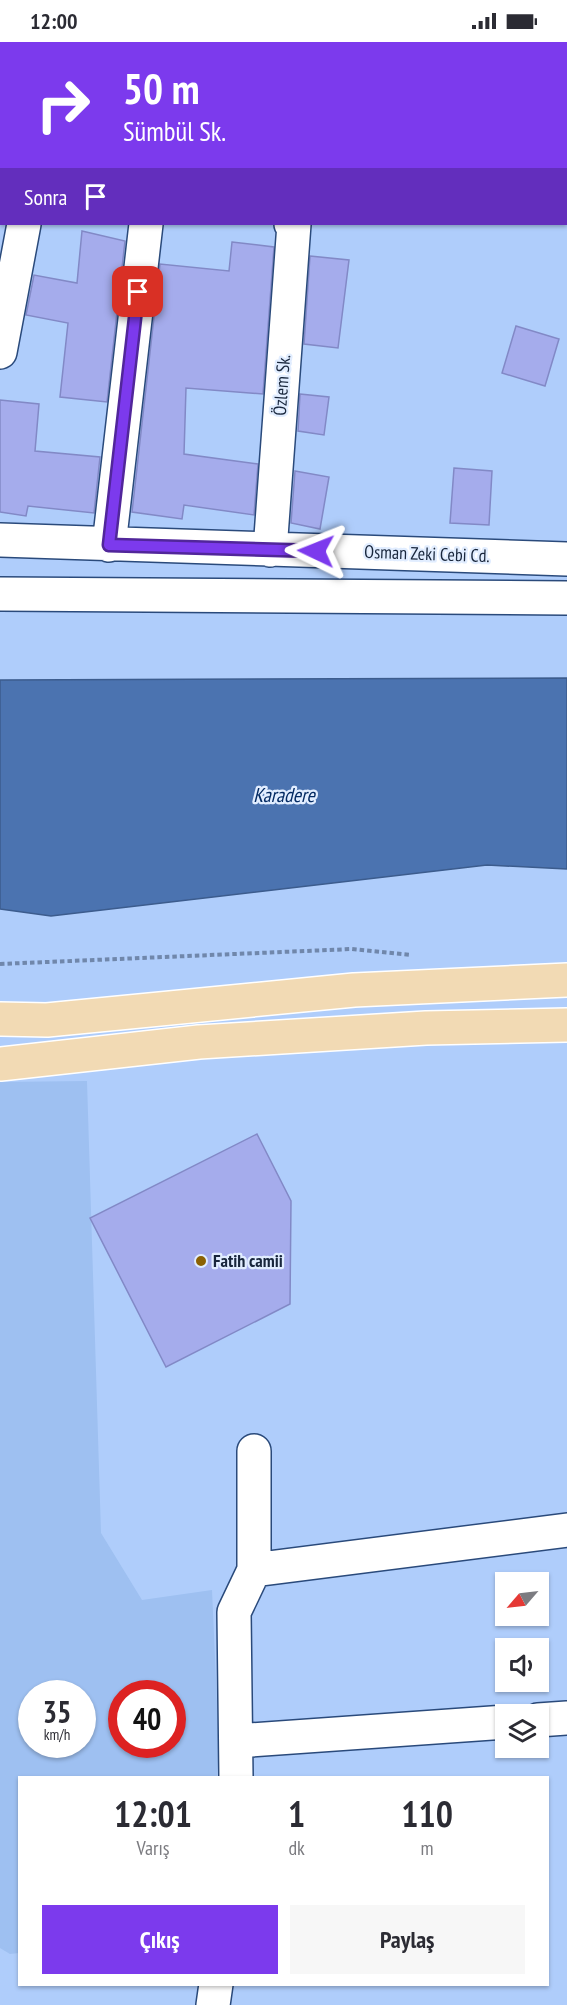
<!DOCTYPE html>
<html lang="tr">
<head>
<meta charset="utf-8">
<style>
	:root { --surface:#fff; --page:#f7f7f7; --text:#2b2b33; --muted:#7c7c81; --accent:#7c3aed }
	body { margin:0; font-family:"PT Sans Narrow",sans-serif; background:var(--page); color:var(--text); height:100vh; display:flex; flex-direction:column; font-size:22px; white-space:nowrap }
	* { box-sizing:border-box; margin:0 }
	p { font-size:20px; color:var(--muted) }
	.icon { flex:none; width:33px; height:33px; fill:none; stroke:currentColor; stroke-width:2; stroke-linecap:round; stroke-linejoin:round }
	.map { position:relative; flex:1; overflow:hidden }
	.drawer { position:absolute; left:18px; top:1734px; width:531px; height:210px; display:flex; flex-direction:column; background:var(--surface); border-radius:0px; box-shadow:0 2px 4px #0004 }
	.drawer>* { flex:none }
	.hud { position:absolute; left:0px; top:0px; width:567px; height:183px; box-shadow:0 2px 4px #0004; background:#7c3aed; color:#fff; overflow:hidden }
	.needle { width:39px; rotate:242deg }
	.fabs { position:absolute; left:495px; top:1530px; display:grid; gap:12px }
	.fabs a { display:grid; place-items:center; width:54px; height:54px; border-radius:0px; background:var(--surface); box-shadow:0 2px 4px #0004; font-size:30px }
	.speed { position:absolute; left:18px; top:1638px; display:flex; gap:12px; font-size:30px; font-weight:700; text-align:center }
	.speed>* { display:grid; place-content:center; width:78px; height:78px; border-radius:50%; background:var(--surface); box-shadow:0 2px 4px #0004; line-height:1 }
	.speed small { font-size:15px; font-weight:400 }
	.speed .limit { border:9px solid #d22; background:#fff; color:#111 }
	.pin { position:absolute; display:grid; place-items:center; width:51px; height:51px; color:#fff; margin:-26px; border-radius:12px; box-shadow:0 3px 9px #0006 }
	.me { position:absolute; width:66px; margin:-33px; rotate:272deg; stroke-linejoin:round; filter:drop-shadow(0 0 4px #0008) }
	.turn { display:flex; align-items:center; gap:21px; height:126px; padding:0 24px; font-size:27px }
	.turn .icon { width:78px; height:78px; stroke-width:2.5 }
	.turn b { display:block; font-size:42px; line-height:51px }
	.then { display:flex; align-items:center; height:57px; padding:0 24px; background:#0003; gap:12px; font-size:22px }
	.eta { display:flex; justify-content:space-evenly; align-items:center; height:102px; text-align:center }
	.eta b { font-size:36px; font-weight:800; line-height:42px }
	.action { display:flex; gap:12px; margin-top:auto; padding:12px 24px }
	.action a { flex:1; height:69px; border-radius:0px; background:var(--accent); color:#fff; font-size:24px; font-weight:800; line-height:69px; text-align:center }
	.action a+a { background:var(--page); color:var(--text) }
	.status { display:flex; justify-content:space-between; align-items:center; height:42px; padding:0 30px; background:var(--surface); direction:ltr }
	.status svg { height:16px; fill:currentColor }
	.map>svg:first-child { display:block }
	.built { fill:#9ec0f1; fill-rule:evenodd }
	.water { fill:#4b73b0; stroke:#3c5c8d; stroke-width:1.5 }
	.building { fill:#a5acec; stroke:#8289c6; stroke-width:1.5 }
	.lines { fill:none; stroke-linecap:round; stroke-linejoin:round }
	.minor-casing { stroke:#2a4a7b; stroke-width:36 }
	.major-casing { stroke:#fff; stroke-width:36 }
	.path { stroke:#7087ab; stroke-width:4; stroke-dasharray:4.5 3; stroke-linecap:butt }
	.minor { stroke:#fff; stroke-width:33 }
	.major { stroke:#f2dab4; stroke-width:33 }
	.route-casing { stroke:#51269a; stroke-width:15 }
	.route { stroke:#7c3aed; stroke-width:10 }
	.poi-dot { fill:#8b6103; stroke:#e1edff; stroke-width:2 }
	.labels { text-anchor:middle; stroke-width:4.5; stroke-linejoin:round; paint-order:stroke }
	.street-label { font-size:18px; fill:#18263c; stroke:#e1edff }
	.poi-label { font-size:18px; font-weight:bold; fill:#18263c; stroke:#e1edff; text-anchor:start }
	.water-label { font-size:20px; font-style:italic; fill:#032a63; stroke:#e1edff }
</style>
</head>
<body>
<div class="status"><b>12:00</b><svg viewBox="0 0 49 12"><path d="M0 12V9h3v3zM5 12V6h3v6zM10 12V3h3v9zM15 12V0h3v12zM26 1h20v11H26zM47 4h2v5h-2z"/></svg></div>
<div class="map">
<svg width="567" height="1963" viewBox="0 0 567 1963">
	<rect width="100%" height="100%" fill="#afcdfb"/>
	<path class="built" d="M87,1039L101,1491L142,1558L212,1548L219,1706L217,1735L20,1736L19,1911L10,1912L0,1906V1040ZM32,1652H82V1702H32ZM122,1652H172V1702H122Z"/>
	<path class="water" d="M567,636V827L487,823L51,874L0,867V638Z"/>
	<path class="building" d="M82,189L125,199L107,360L60,355L68,281L26,273L34,233L77,241Z
		M232,200L274,205L263,352L186,346L184,412L258,422L254,473L184,463L182,477L132,470L160,222L229,229Z
		M310,214L349,218L338,306L304,302Z
		M516,284L559,297L545,344L502,331Z
		M300,352L329,355L324,393L298,389Z
		M0,358L39,362L35,409L100,415L94,471L28,464L26,474L0,470Z
		M454,426L492,429L489,483L450,481Z
		M295,429L329,435L320,487L291,481Z
		M257,1092L291,1159L290,1262L166,1325L90,1176Z"/>
	<g class="lines">
		<g class="minor-casing">
			<path id="minor" d="M53,2V0
				M155,2V0
				M0,157H2
				M0,310L24,182
				M0,498L567,517
				M109,503L146,182
				M270,508L294,182H291
				M0,552L567,556
				M254,1528L567,1488
				M538,1678L567,1676
				M236,1699L506,1680
				M236,1736L234,1570L254,1528V1409
				M213,1963L216,1942"/>
		</g>
		<g class="major-casing">
			<path id="major" d="M0,977L47,978L354,948L567,938
				M0,1022L199,1000L426,986L567,983"/>
		</g>
		<path class="path" d="M0,922L352,907L411,913"/>
		<use href="#minor" class="minor"/>
		<use href="#major" class="major"/>
	</g>
	<g class="lines">
		<g class="route-casing">
			<path id="route" d="M138,250L109,503L316,509"/>
		</g>
		<use href="#route" class="route"/>
	</g>
	<circle class="poi-dot" cx="201" cy="1219" r="6"/>
	<g class="labels">
		<g class="street-label">
			<text transform="translate(282 343) rotate(-86)" y="6">Özlem Sk.</text>
			<text transform="translate(427 512) rotate(2)" y="6">Osman Zeki Cebi Cd.</text>
		</g>
		<g class="poi-label">
			<text x="213" y="1225">Fatih camii</text>
		</g>
		<g class="water-label">
			<text x="284" y="760">Karadere</text>
		</g>
	</g>
</svg>
<div class="fabs">
<a><svg class="needle" viewBox="-14 -14 28 28"><path d="M0-13l5 13h-10z" fill="#e53935"/><path d="M0 13l5-13h-10z" fill="#7c7c81"/></svg></a>
<a><svg class="icon" aria-label="sound" viewBox="0 0 24 24"><path d="M4 9h4l5-4v14l-5-4H4zM17 9q2 3 0 6"/></svg></a>
<a><svg class="icon" aria-label="layers" viewBox="0 0 24 24"><path d="M12 4l9 5-9 5-9-5zM3 14l9 5 9-5"/></svg></a>
</div>
<div class="speed"><div>35<small>km/h</small></div><div class="limit">40</div></div>
<div class="pin" style="left:138px;top:250px;background:#d93025"><svg class="icon" aria-label="arrive" viewBox="0 0 24 24"><path d="M6 21V4h12l-3 4 3 4H6"/></svg></div>
<svg class="me" style="left:316px;top:509px" viewBox="-20 -20 40 40"><path d="M0-17L14 15 0 8-14 15z" fill="#7c3aed" stroke="#fff" stroke-width="4"/></svg>
<div class="hud">
<div class="turn"><svg class="icon" aria-label="right" viewBox="0 0 24 24"><path d="M7 20v-9h11M14 6l5 5-5 5"/></svg><div><b>50 m</b>Sümbül Sk.</div></div>
<div class="then">Sonra<svg class="icon" aria-label="arrive" viewBox="0 0 24 24"><path d="M6 21V4h12l-3 4 3 4H6"/></svg></div>
</div>
<section class="drawer">
<div class="eta">
<div><b>12:01</b><p>Varış</p></div>
<div><b>1</b><p>dk</p></div>
<div><b>110</b><p>m</p></div>
</div>
<div class="action"><a>Çıkış</a><a>Paylaş</a></div>
</section>
</div>
</body>
</html>
